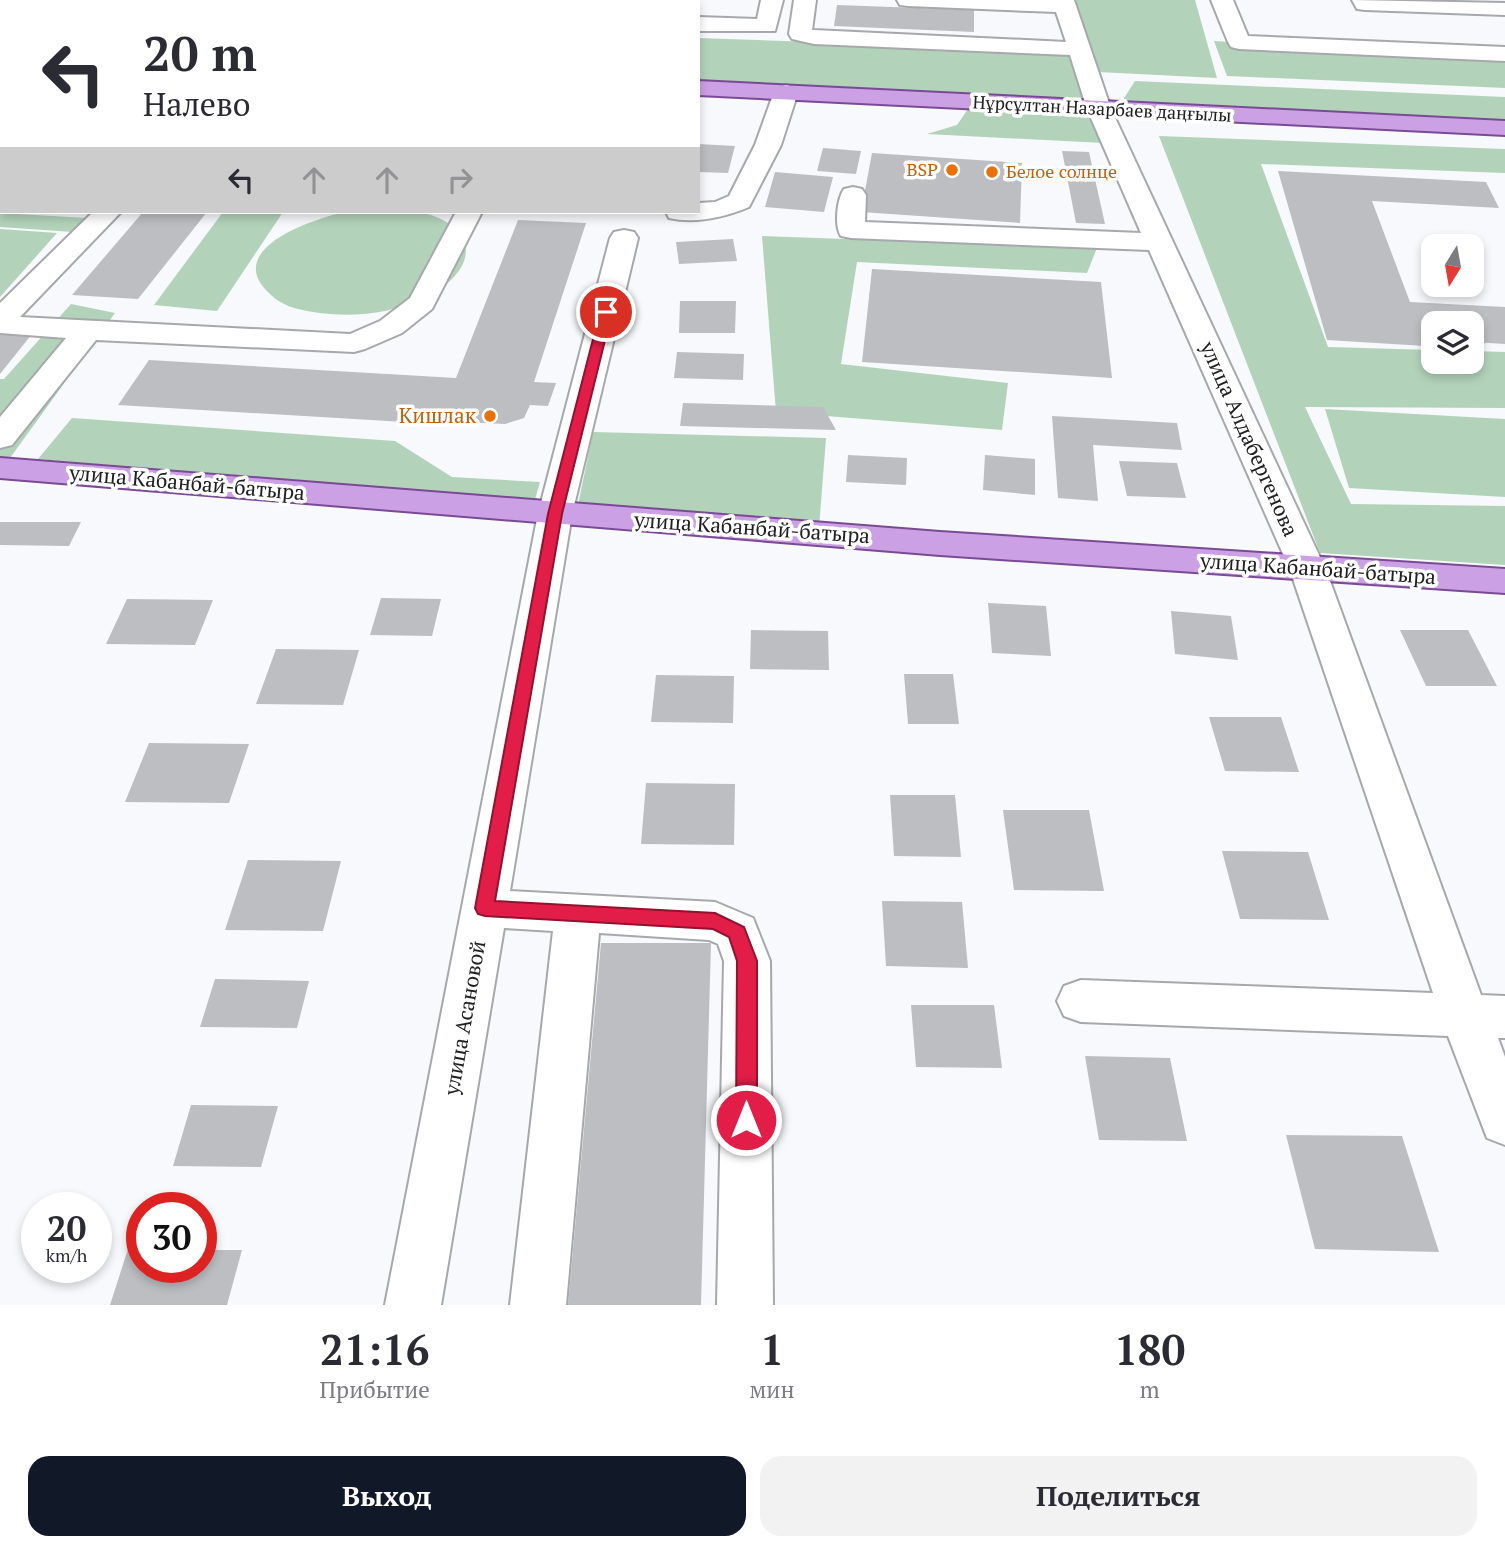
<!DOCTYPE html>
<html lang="ru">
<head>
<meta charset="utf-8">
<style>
	:root { --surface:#fff; --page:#f2f2f3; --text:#2b2b33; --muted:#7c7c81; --accent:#111827 }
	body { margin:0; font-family:"PT Serif",serif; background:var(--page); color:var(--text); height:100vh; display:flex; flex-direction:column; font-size:26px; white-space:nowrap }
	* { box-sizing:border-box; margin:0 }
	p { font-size:23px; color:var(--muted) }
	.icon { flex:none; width:38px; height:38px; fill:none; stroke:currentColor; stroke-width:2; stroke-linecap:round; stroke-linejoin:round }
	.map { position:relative; height:1305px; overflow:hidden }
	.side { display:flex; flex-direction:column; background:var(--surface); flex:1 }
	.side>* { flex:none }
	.banner { position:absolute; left:0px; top:0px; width:700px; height:214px; box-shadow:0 4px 10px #0003; background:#fff; color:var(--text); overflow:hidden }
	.needle { width:46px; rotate:191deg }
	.fabs { position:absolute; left:1421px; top:234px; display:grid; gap:14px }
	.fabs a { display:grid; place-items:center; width:63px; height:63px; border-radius:14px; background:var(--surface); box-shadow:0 4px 10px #0003; font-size:35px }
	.speed { position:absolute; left:21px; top:1192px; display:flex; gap:14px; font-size:35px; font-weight:700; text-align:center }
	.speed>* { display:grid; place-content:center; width:91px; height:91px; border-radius:50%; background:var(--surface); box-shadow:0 4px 10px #0003; line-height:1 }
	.speed small { font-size:18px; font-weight:400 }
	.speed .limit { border:10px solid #d22; background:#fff; color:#111 }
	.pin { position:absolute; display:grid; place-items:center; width:60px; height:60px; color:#fff; margin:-30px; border:4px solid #fff; border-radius:50%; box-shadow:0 2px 7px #0007 }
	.me { position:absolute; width:77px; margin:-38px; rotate:0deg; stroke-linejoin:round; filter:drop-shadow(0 0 5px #0008) }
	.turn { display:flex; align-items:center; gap:24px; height:147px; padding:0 28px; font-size:32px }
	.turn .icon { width:91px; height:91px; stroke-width:2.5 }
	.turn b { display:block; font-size:49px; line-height:60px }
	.lanes { display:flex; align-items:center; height:66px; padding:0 28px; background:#0003; justify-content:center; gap:35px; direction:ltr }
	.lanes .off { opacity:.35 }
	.eta { display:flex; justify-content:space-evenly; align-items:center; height:119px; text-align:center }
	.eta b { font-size:42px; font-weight:800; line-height:49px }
	.action { display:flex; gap:14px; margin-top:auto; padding:14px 28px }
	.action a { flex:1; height:80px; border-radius:21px; background:var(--accent); color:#fff; font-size:28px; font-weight:800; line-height:80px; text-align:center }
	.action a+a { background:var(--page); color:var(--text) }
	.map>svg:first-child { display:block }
	.green { fill:#b2d3ba }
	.building { fill:#bdbec2 }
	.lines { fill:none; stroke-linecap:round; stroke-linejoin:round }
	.minor-casing { stroke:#a6a8ab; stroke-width:4 }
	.major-casing { stroke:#7a4a95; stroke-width:4 }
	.minor { fill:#fff; fill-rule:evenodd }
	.major { fill:#cca0e5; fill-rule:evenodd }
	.route { fill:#e11d48; stroke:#92132f; stroke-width:2 }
	.food-dot { fill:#e8710a; stroke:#fff; stroke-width:2.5 }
	.labels { text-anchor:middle; stroke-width:7; stroke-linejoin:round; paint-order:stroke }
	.far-street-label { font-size:18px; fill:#202022; stroke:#fff }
	.far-food-label { font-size:18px; fill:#c56008; stroke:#fff; text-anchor:end }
	.food-label { font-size:21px; fill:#c56008; stroke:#fff; text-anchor:end }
	.street-label { font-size:21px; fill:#202022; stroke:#fff }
</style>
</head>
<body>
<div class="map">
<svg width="1505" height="1305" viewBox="0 0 1505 1305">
	<rect width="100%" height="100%" fill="#f7f9fc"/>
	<path class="green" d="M1074,0H1195L1217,78L1098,72Z
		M698,38L1069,51L1084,101L698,83Z
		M1214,41L1505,57V88L1227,76Z
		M1135,81L1505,97V123L1121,103Z
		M968,109L1094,113L1104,143L927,134L957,125Z
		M1159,136L1505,149V173L1261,164L1328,347L1433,350V362H1472V351L1505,352V408L1305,407L1351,504L1505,506V565L1320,553Z
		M223,212H283L217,311L154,305Z
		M345,212C368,212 397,207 420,212C484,227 477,273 424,298C384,317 336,319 294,308C280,304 269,295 261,284C234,244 320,217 345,212Z
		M0,213L88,218L73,232L0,227Z
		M0,229L57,233L0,297Z
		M762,236L1097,248L1087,273L857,262L841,364L1008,383L1002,430L776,412Z
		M71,304L115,313L10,458H0V379H4Z
		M1325,409L1505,419V497L1349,488Z
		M72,418L395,441L452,477L540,482L534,503L38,459Z
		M593,432L826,438L819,528L578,505Z"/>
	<path class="building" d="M837,5L974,10V32L834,26Z
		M698,144L735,146L728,173L698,172Z
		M823,148L861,151L856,174L817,171Z
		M1062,151L1089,152L1105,224L1076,223Z
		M872,153L1022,163L1020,223L861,212Z
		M1278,171L1486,182L1499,208L1372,201L1410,302L1505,307V344L1472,342V324H1433V339H1423L1425,346L1327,340Z
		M775,172L833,177L824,212L765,207Z
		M143,212H207L138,299L72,295Z
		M518,220L586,223L534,382L556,383L548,406L530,405L524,418L505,424L439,421L438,424L118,405L149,360L456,378Z
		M733,239L737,261L679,264L676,242Z
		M872,269L1101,282L1112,378L862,362Z
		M680,301H736L735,333H679Z
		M0,327L36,329L0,374Z
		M677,352L744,354L743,380L674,378Z
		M683,403L823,407L836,430L680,426Z
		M1052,416L1177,423L1182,450L1093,445L1098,501L1058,498Z
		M848,455L907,458L906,485L846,482Z
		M985,455L1035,459V495L983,490Z
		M1119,461L1177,463L1186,498L1127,496Z
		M0,522H81L69,546L0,545Z
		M381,598L441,599L432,636L370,635Z
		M127,599L213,600L195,645L106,644Z
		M988,603L1046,606L1051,656L992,653Z
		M1171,611L1231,616L1238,660L1175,654Z
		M751,630L828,631L829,670L750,669Z
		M1400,630H1468L1497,686H1426Z
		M276,649L359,650L343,705L256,704Z
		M904,674H953L959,724H908Z
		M656,675L734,676L733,723L651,722Z
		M1209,717H1281L1299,772L1225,771Z
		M149,743L249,744L229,803L125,802Z
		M646,783L735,784L734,845L641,844Z
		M890,795H955L961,857L894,856Z
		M1003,810H1089L1104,891L1014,890Z
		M1222,851L1308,852L1329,920L1240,919Z
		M248,860L341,861L323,931L225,930Z
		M882,901L962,902L968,968L886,966Z
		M601,943H711L701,1305H568Z
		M215,979L309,981L297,1028L200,1027Z
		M911,1005H994L1002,1068L916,1067Z
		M1085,1056L1170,1058L1187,1141L1099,1140Z
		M191,1105L278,1106L261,1167L173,1166Z
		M1286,1135L1402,1136L1439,1252L1315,1249Z
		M128,1249H142V1267H201V1250H242L227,1305H110Z"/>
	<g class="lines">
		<g class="minor-casing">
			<path id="minor" d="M213,0H235L212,2Z
				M336,0H358L335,2Z
				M449,0H471L448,2Z
				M761,0H783L775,31H698V17L757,19Z
				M794,0H816L812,30H814L1066,42L1056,12L908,6L900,5L897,0H1074L1111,109L1326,570L1481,995L1505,996V1038H1498L1505,1057V1145L1487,1138L1448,1036L1081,1022L1064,1016L1057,1001L1064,986L1081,980L1433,993L1290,570L1149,250L851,238L841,236C834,226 837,199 844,189L853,187L862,189L866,195L865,222L1141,233L1087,109L1070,55L814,44L792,39L789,34Z
				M1211,0H1233L1248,36L1505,47V61L1239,49L1231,47L1228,42Z
				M1352,0L1505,3V15L1365,10L1357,9Z
				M786,85L794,87L798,92L781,145L749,207C725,217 696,224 669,218L666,212H698V203L715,202L729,196L755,145L774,92L778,87Z
				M0,163H2V179H0Z
				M93,212H121L20,317L350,334L380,321L410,298L456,212H482L432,309L402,333L365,349L354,352L96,340L12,445L0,448V417L66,338L0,333V303Z
				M624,230L634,232L638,238L572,514L510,891L715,902L753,918L770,961L773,1305H717L724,961L718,944L709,940L599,933L566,1305H510L553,931L504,928L441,1305H385L538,514L610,238L614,232Z"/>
		</g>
		<g class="major-casing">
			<path id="major" d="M0,51H2V65H0Z
				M698,81L1505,121V135L698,95Z
				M0,458L940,532L1505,569V593L940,555L0,478Z"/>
		</g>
		<use href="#minor" class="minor"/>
		<use href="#major" class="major"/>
	</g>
	<path class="route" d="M606,308L612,312L562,514L495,901L715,913L744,927L757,961V1120L754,1127L746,1130L739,1127L736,1120L737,961L729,937L713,929L485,916L478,914L475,908L548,514L600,312Z"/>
	<g class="food-dot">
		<circle cx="952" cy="170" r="7"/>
		<circle cx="992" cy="172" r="7"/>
		<circle cx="490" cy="416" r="7"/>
	</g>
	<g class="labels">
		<g class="far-street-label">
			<text transform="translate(1102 109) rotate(3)" y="6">Нұрсұлтан Назарбаев даңғылы</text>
		</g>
		<g class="far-food-label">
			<text x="938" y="176">BSP</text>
			<text x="1006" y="178" text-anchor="start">Белое солнце</text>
		</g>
		<g class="food-label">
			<text x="476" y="423">Кишлак</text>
		</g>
		<g class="street-label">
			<text transform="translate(1249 439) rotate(66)" y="7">улица Алдабергенова</text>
			<text transform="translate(187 483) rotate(5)" y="7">улица Кабанбай-батыра</text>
			<text transform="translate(752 528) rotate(4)" y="7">улица Кабанбай-батыра</text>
			<text transform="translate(1318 569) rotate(4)" y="7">улица Кабанбай-батыра</text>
			<text transform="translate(465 1018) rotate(-80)" y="7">улица Асановой</text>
		</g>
	</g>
</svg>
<div class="fabs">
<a><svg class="needle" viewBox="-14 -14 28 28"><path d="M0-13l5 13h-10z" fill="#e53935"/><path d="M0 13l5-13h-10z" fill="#7c7c81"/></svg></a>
<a><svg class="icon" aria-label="layers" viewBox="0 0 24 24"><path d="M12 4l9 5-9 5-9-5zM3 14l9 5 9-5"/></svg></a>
</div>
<div class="speed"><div>20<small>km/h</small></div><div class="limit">30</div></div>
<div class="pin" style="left:606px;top:312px;background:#d93025"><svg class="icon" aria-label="arrive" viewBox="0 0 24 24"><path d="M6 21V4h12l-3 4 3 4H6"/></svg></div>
<svg class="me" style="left:746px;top:1120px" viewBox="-20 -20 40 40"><circle r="17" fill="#e11d48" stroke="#fff" stroke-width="3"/><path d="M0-11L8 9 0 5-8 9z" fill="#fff"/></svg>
<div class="banner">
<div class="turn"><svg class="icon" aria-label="left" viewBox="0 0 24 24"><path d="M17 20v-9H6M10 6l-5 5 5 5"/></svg><div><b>20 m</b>Налево</div></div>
<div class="lanes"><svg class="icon" aria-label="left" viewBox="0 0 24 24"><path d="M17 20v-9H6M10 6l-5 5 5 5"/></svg><svg class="icon off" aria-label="ahead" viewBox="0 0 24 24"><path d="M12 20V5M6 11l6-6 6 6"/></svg><svg class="icon off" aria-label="ahead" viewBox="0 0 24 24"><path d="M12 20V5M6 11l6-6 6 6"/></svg><svg class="icon off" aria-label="right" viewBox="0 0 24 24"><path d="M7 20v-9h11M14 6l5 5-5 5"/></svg></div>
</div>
</div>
<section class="side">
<div class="eta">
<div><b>21:16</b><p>Прибытие</p></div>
<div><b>1</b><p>мин</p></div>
<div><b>180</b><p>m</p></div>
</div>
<div class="action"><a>Выход</a><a>Поделиться</a></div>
</section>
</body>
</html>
